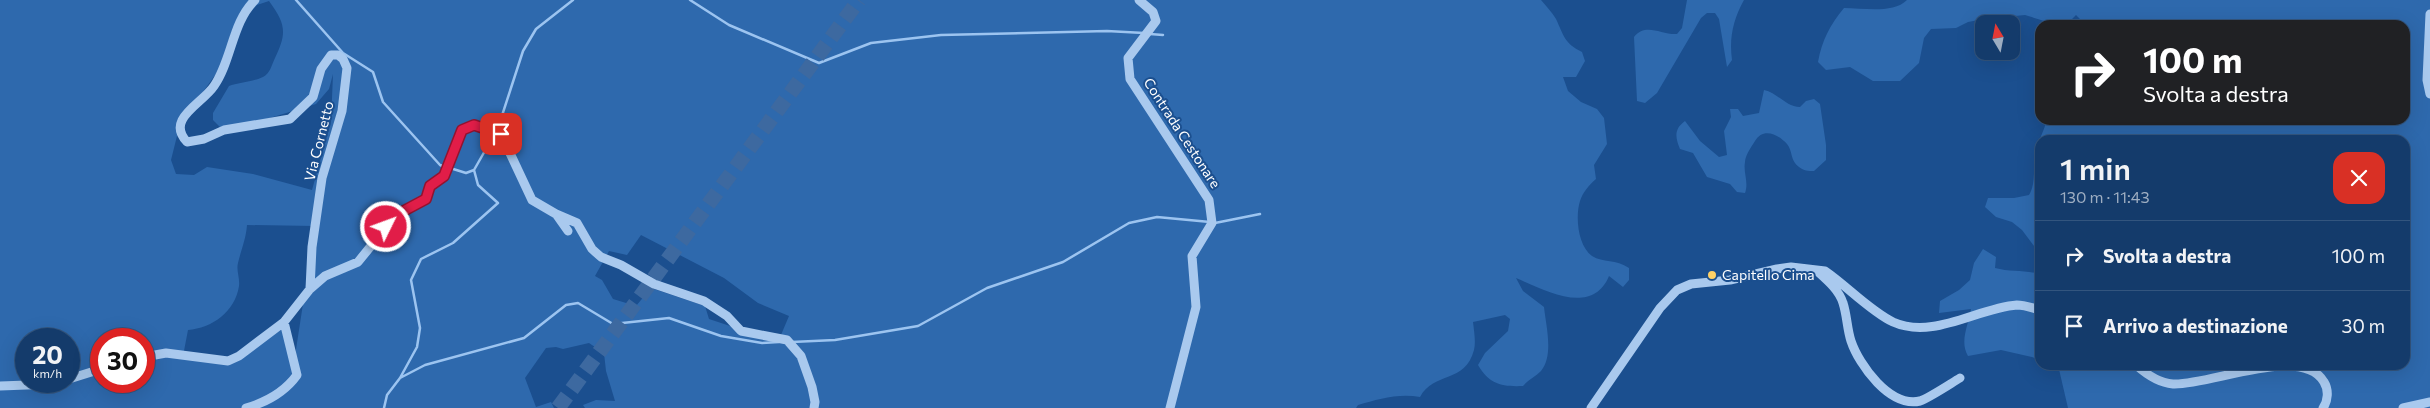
<!DOCTYPE html>
<html lang="it">
<head>
<meta charset="utf-8">
<style>
	:root { --surface:#143b6b; --page:#214673; --text:#f1f3f6; --muted:#9dadc1; --line:#33557e }
	body { margin:0; font-family:Commissioner,sans-serif; background:var(--page); color:var(--text); height:100vh; display:flex; flex-direction:column; font-size:19px; white-space:nowrap }
	* { box-sizing:border-box; margin:0 }
	p { font-size:16px; color:var(--muted) }
	.icon { flex:none; width:28px; height:28px; fill:none; stroke:currentColor; stroke-width:2; stroke-linecap:round; stroke-linejoin:round }
	.map { position:relative; flex:1; overflow:hidden }
	.panel { position:absolute; left:2035px; top:135px; width:375px; height:235px; display:flex; flex-direction:column; background:var(--surface); border-radius:15px; box-shadow:0 5px 20px #0002,0 0 0 1px var(--line) }
	.panel>* { flex:none }
	.top-card { position:absolute; left:2035px; top:20px; width:375px; height:105px; border-radius:15px; box-shadow:0 5px 20px #0002,0 0 0 1px var(--line); background:#202124; color:#fff; overflow:hidden }
	.needle { width:32px; rotate:350deg }
	.fabs { position:absolute; left:1975px; top:15px; display:grid; gap:10px }
	.fabs a { display:grid; place-items:center; width:45px; height:45px; border-radius:10px; background:var(--surface); box-shadow:0 5px 20px #0002,0 0 0 1px var(--line); font-size:25px }
	.speed { position:absolute; left:15px; top:328px; display:flex; gap:10px; font-size:25px; font-weight:700; text-align:center }
	.speed>* { display:grid; place-content:center; width:65px; height:65px; border-radius:50%; background:var(--surface); box-shadow:0 5px 20px #0002,0 0 0 1px var(--line); line-height:1 }
	.speed small { font-size:12px; font-weight:400 }
	.speed .limit { border:8px solid #d22; background:#fff; color:#111 }
	.pin { position:absolute; display:grid; place-items:center; width:42px; height:42px; color:#fff; margin:-21px; border-radius:10px; box-shadow:0 2px 8px #0006 }
	.me { position:absolute; width:55px; margin:-28px; rotate:48deg; stroke-linejoin:round; filter:drop-shadow(0 0 4px #0008) }
	.turn { display:flex; align-items:center; gap:18px; height:105px; padding:0 25px; font-size:22px }
	.turn .icon { width:65px; height:65px; stroke-width:2.5 }
	.turn b { display:block; font-size:35px; line-height:42px }
	.round { display:grid; place-items:center; flex:none; width:52px; height:52px; border-radius:15px; background:var(--page) }
	.overview { display:flex; align-items:center; justify-content:space-between; height:85px; padding:0 25px }
	h1 { font-size:30px; font-weight:600; line-height:38px }
	ul { padding:0; list-style:none }
	li { display:flex; align-items:center; gap:15px; height:70px; padding:0 25px; border-top:1px solid var(--line) }
	li div { flex:1 }
	li b { display:block; font-size:19px }
	li em { font-style:normal }
	.map>svg:first-child { display:block }
	.green { fill:#2e69ad; fill-rule:evenodd }
	.lines { fill:none; stroke-linecap:round; stroke-linejoin:round }
	.stream { stroke:#9cc4f0; stroke-width:2.5 }
	.highway-tunnel { stroke:#3d69a0; stroke-width:15; stroke-dasharray:15 8; stroke-linecap:butt }
	.minor { stroke:#a9c9ee; stroke-width:9 }
	.route-casing { stroke:#92132f; stroke-width:12 }
	.route { stroke:#e11d48; stroke-width:9 }
	.poi-dot { fill:#ffd166; stroke:#1b4f8f; stroke-width:2 }
	.labels { text-anchor:middle; stroke-width:4; stroke-linejoin:round; paint-order:stroke }
	.street-label { font-size:14px; fill:#fff; stroke:#1b4f8f }
	.poi-label { font-size:14px; fill:#fff; stroke:#1b4f8f; text-anchor:start }
</style>
</head>
<body>
<div class="map">
<svg width="2430" height="408" viewBox="0 0 2430 408">
	<rect width="100%" height="100%" fill="#1b4f8f"/>
	<path class="green" d="M0,0H1541C1546,6 1552,12 1556,19C1564,36 1564,43 1582,52L1585,61L1576,77H1563L1568,91L1581,102L1597,109L1604,118L1607,144L1594,165L1596,179C1589,185 1583,192 1580,201C1575,217 1578,246 1592,256C1603,263 1616,259 1629,268V280L1623,287L1609,276C1592,317 1544,290 1516,278L1523,291L1544,307C1546,326 1554,355 1541,371C1536,376 1528,380 1523,386C1502,387 1489,384 1478,365L1485,353L1508,331L1510,319L1505,315L1473,322C1474,331 1476,342 1474,350C1465,384 1434,371 1420,397C1399,393 1378,399 1358,405L1356,408H585L583,405L596,400L615,401L606,371L604,353L589,343L563,349L556,347L546,348L525,378L536,407L551,402L554,408H0ZM269,1C286,24 287,33 275,58C272,64 270,74 263,77C255,81 238,83 229,86L213,113V120L220,127L247,125L316,104L329,89L333,74L331,122L312,190L253,174L207,167L194,175L176,174L171,160L180,124L228,57V42L233,28L257,5ZM247,225L315,226L295,356L286,326L227,364L183,356L188,330C212,328 235,312 239,286C240,278 236,270 238,263C241,250 246,239 247,225ZM641,235L724,278L758,303L789,316L778,342L709,319L705,306L651,288L636,306L613,299L602,280L595,276L609,251L627,255ZM26,339H69V381H26ZM101,339H144V381H101Z
		M1687,0H1744C1733,20 1729,38 1732,60L1727,67L1719,19L1715,13H1707L1701,18L1657,93L1645,103L1637,101L1634,37C1646,22 1661,35 1677,34L1682,28Z
		M1907,0H2430V408H2068L2058,365H2239L2247,368L2301,365H2405V140H2040V254L2022,230L2012,222L1996,217L1985,207L1988,198H2014L2029,195C2037,182 2032,165 2036,150C2039,140 2044,130 2047,120H2405V25H2086L2076,15L2066,25H2057L2025,15L1984,19L1968,22L1956,28L1931,29L1924,38L1919,63L1900,81H1873L1850,67L1826,70L1818,62C1822,40 1830,25 1844,8C1863,8 1893,14 1907,0Z
		M1764,90C1778,93 1786,107 1800,107L1806,101L1814,99L1820,104L1826,145V160L1814,171C1808,171 1804,171 1799,167C1790,161 1793,151 1787,144C1778,134 1763,127 1755,141C1751,147 1745,156 1745,162C1743,173 1749,182 1745,193L1737,192L1730,184L1707,177L1693,153L1680,149C1675,137 1674,129 1685,121L1700,141L1719,157L1727,155L1724,131L1731,117L1730,109H1738L1743,116L1759,113Z
		M1983,249L1996,257L1995,268C2010,272 2025,270 2040,274V359L2001,350L1968,356C1959,341 1969,324 1971,309L1939,313L1940,301L1959,290L1970,280L1974,263Z"/>
	<g class="lines">
		<path class="stream" d="M296,0L343,53L373,72L383,102L440,165L445,167
			M690,0L729,25L819,63L871,43L941,35L1107,31L1144,33
			M1150,34L1163,35
			M497,131L523,51L536,29L573,0
			M450,168L466,173L474,170
			M1215,223L1260,214
			M792,342L835,340L918,326L987,288L1063,262L1129,223L1157,217L1210,222
			M400,378L425,365L524,338L566,305L578,303L613,324L669,318L721,336L762,343L779,342
			M384,408L387,395L400,378L417,347L420,328L411,280L421,259L453,243L498,203L478,185L474,170L494,135"/>
		<path class="highway-tunnel" d="M558,408L859,0"/>
		<path class="minor" d="M1139,0L1153,12L1156,21L1128,58L1130,79L1209,200L1212,223L1192,256L1196,307L1170,408
			M2430,14L2427,80L2430,94
			M556,214L577,223L592,249L601,257L621,265L654,284L704,301L727,316L741,331L787,340L801,356L812,387L815,402L814,408
			M1817,271C1827,280 1839,290 1843,303C1847,315 1847,329 1851,341C1859,365 1890,408 1920,401C1929,398 1950,384 1960,378
			M310,289L325,276L358,262L396,215L426,199L430,186L444,176L462,130L473,125L501,134L532,200L556,214L568,231
			M144,357L166,353L228,361L239,356L284,322
			M2136,365C2146,374 2160,383 2173,384C2209,386 2302,344 2324,382C2329,390 2328,401 2323,408
			M69,379L101,369
			M0,386L54,384L63,381
			M246,408C267,402 284,393 297,375L284,322L310,289L312,247L322,178L342,111L347,68L343,59L338,55H331L321,69L313,97L290,119L224,130L204,139L187,142C165,119 202,104 214,86C232,60 232,22 255,0
			M1591,408L1660,308L1677,290L1691,284L1730,280L1777,269L1791,267L1825,271C1847,286 1870,311 1893,322C1933,340 1977,308 2017,305C2024,305 2033,308 2040,310
			M2403,408L2430,402"/>
	</g>
	<g class="lines">
		<g class="route-casing">
			<path id="route" d="M386,227L396,215L426,199L430,186L444,176L462,130L474,125L501,134"/>
		</g>
		<use href="#route" class="route"/>
	</g>
	<circle class="poi-dot" cx="1712" cy="275" r="5"/>
	<g class="labels">
		<g class="street-label">
			<text transform="translate(1182 133) rotate(57)" y="5">Contrada Cestonare</text>
			<text transform="translate(319 141) rotate(-76)" y="5">Via Cornetto</text>
		</g>
		<g class="poi-label">
			<text x="1722" y="280">Capitello Cima</text>
		</g>
	</g>
</svg>
<div class="fabs">
<a><svg class="needle" viewBox="-14 -14 28 28"><path d="M0-13l5 13h-10z" fill="#e53935"/><path d="M0 13l5-13h-10z" fill="#9dadc1"/></svg></a>
</div>
<div class="speed"><div>20<small>km/h</small></div><div class="limit">30</div></div>
<div class="pin" style="left:501px;top:134px;background:#d93025"><svg class="icon" aria-label="arrive" viewBox="0 0 24 24"><path d="M6 21V4h12l-3 4 3 4H6"/></svg></div>
<svg class="me" style="left:386px;top:227px" viewBox="-20 -20 40 40"><circle r="17" fill="#e11d48" stroke="#fff" stroke-width="3"/><path d="M0-11L8 9 0 5-8 9z" fill="#fff"/></svg>
<div class="top-card">
<div class="turn"><svg class="icon" aria-label="right" viewBox="0 0 24 24"><path d="M7 20v-9h11M14 6l5 5-5 5"/></svg><div><b>100 m</b>Svolta a destra</div></div>
</div>
<section class="panel">
<div class="overview"><div><h1>1 min</h1><p>130 m · 11:43</p></div><a class="round" style="background:#d93025;color:#fff"><svg class="icon" aria-label="close" viewBox="0 0 24 24"><path d="M6 6l12 12M18 6L6 18"/></svg></a></div>
<ul>
<li><svg class="icon" aria-label="right" viewBox="0 0 24 24"><path d="M7 20v-9h11M14 6l5 5-5 5"/></svg><div><b>Svolta a destra</b></div><em>100 m</em></li>
<li><svg class="icon" aria-label="arrive" viewBox="0 0 24 24"><path d="M6 21V4h12l-3 4 3 4H6"/></svg><div><b>Arrivo a destinazione</b></div><em>30 m</em></li>
</ul>
</section>
</div>
</body>
</html>
